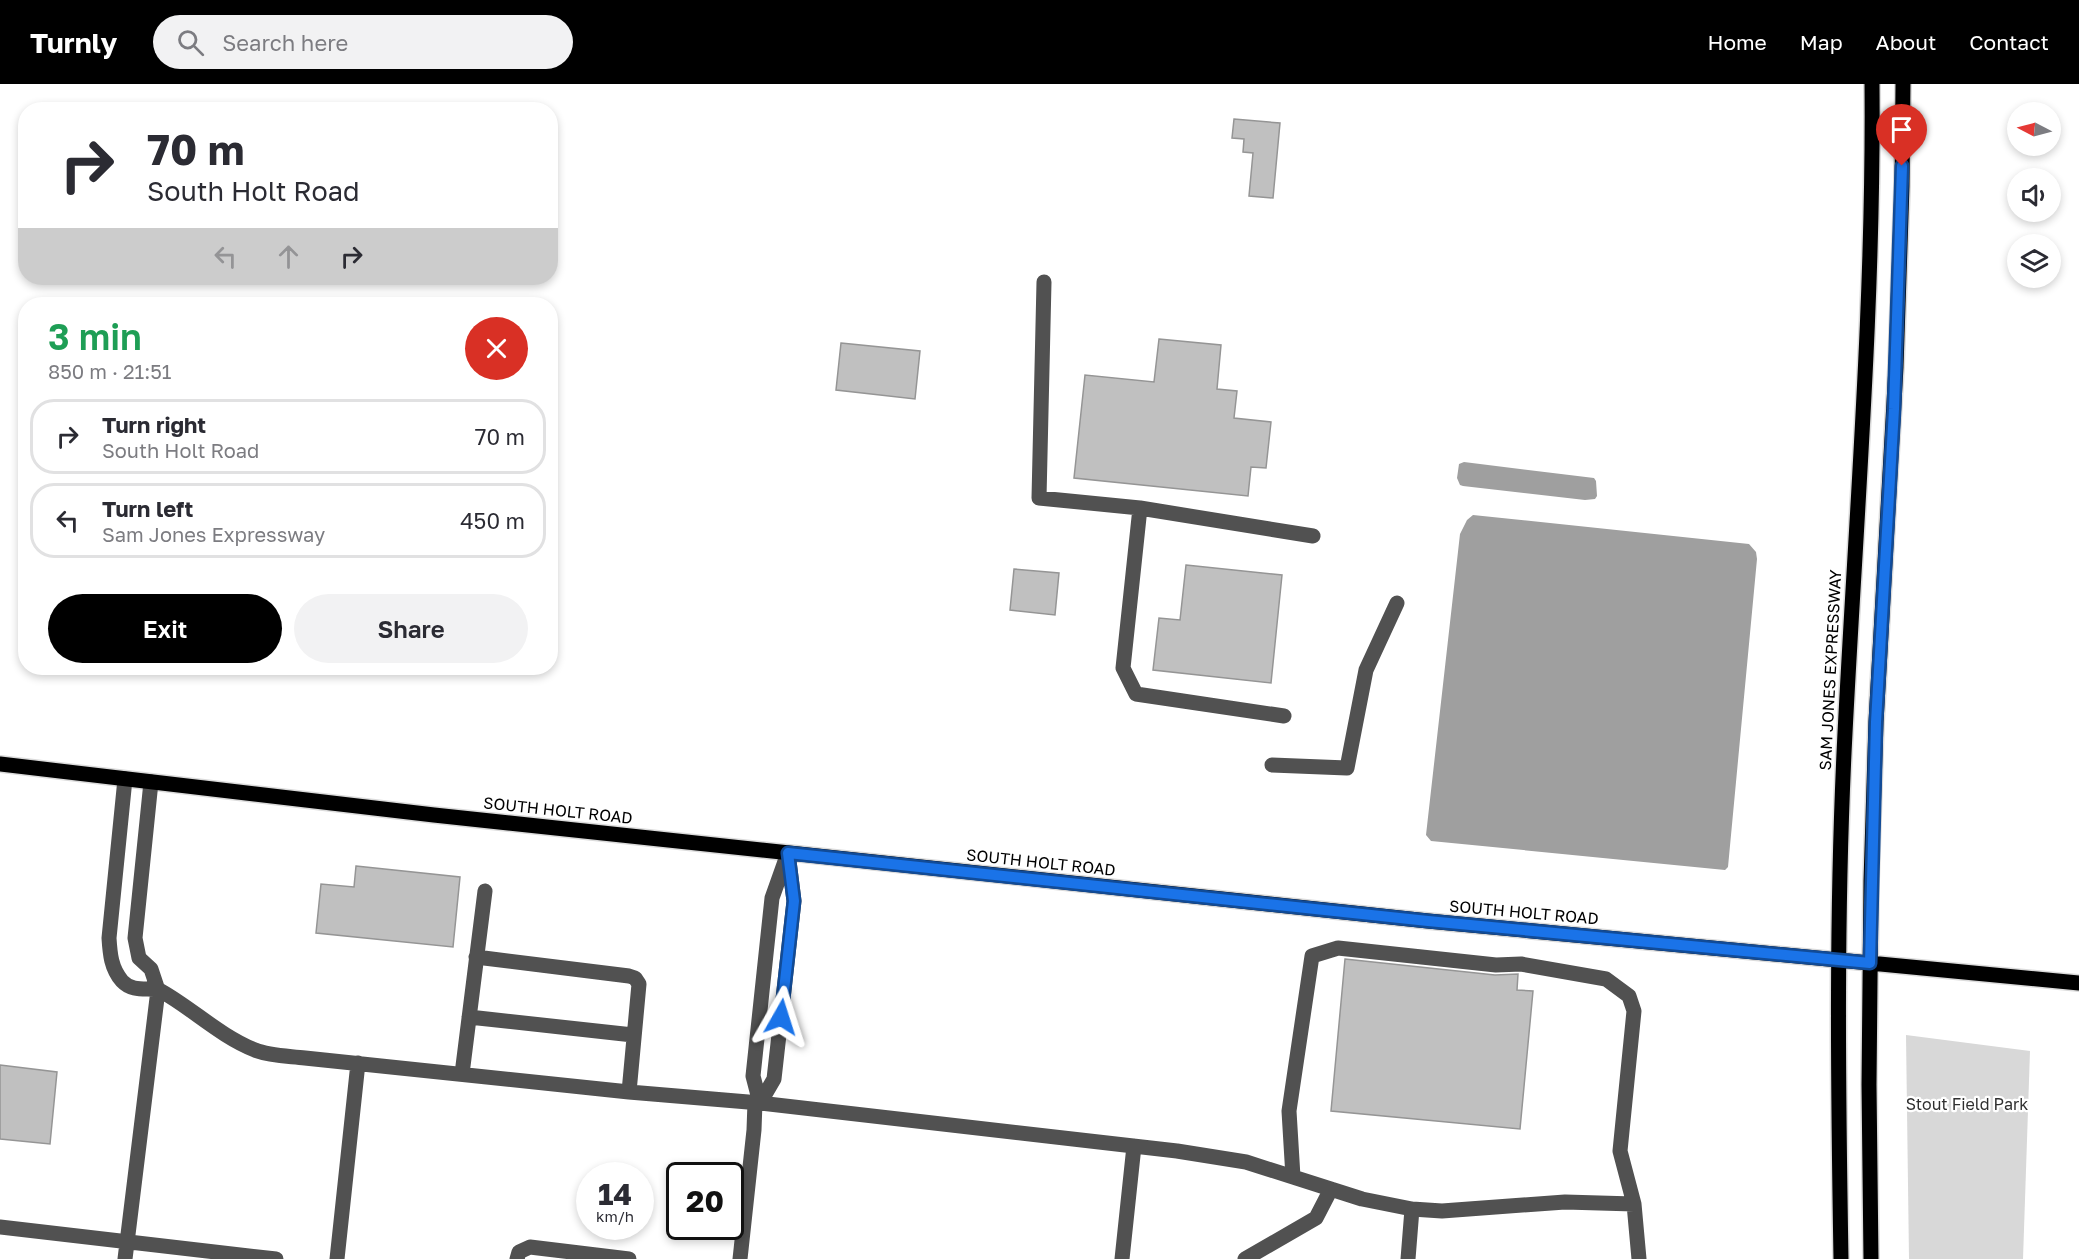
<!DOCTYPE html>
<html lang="en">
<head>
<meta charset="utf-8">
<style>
	:root { --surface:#fff; --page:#f2f2f3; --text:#2b2b33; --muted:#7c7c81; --line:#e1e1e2; --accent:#000 }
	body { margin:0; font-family:"Golos Text",sans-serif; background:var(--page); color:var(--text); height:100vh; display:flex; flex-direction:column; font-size:22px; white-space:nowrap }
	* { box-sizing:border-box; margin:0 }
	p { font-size:20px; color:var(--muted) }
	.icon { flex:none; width:33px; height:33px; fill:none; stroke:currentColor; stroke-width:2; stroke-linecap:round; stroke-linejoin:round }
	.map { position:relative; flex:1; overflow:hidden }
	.drawer { position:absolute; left:18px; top:213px; width:540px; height:378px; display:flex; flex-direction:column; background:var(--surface); border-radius:24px; box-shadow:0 3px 9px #0003 }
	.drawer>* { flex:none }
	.hud { position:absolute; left:18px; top:18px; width:540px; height:183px; border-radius:24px; box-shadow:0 3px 9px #0003; background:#fff; color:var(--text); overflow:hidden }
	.needle { width:39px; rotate:276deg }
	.controls { position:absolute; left:2007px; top:18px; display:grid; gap:12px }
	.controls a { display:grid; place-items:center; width:54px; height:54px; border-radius:50%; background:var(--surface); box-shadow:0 3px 9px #0003; font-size:30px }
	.speed { position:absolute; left:576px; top:1078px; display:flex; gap:12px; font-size:30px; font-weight:700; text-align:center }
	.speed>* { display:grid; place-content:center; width:78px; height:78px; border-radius:50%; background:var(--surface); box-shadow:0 3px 9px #0003; line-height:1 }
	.speed small { font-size:15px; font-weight:400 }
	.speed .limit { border:3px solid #111; border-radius:9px; background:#fff; color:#111 }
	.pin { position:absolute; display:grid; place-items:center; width:51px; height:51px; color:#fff; margin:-62px -26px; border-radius:50% 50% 50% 0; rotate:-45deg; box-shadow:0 0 6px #0007 }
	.pin .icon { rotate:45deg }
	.me { position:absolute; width:66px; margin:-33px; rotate:6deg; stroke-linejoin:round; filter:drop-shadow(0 0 4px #0008) }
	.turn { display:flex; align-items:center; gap:21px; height:126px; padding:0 30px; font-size:27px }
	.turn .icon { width:78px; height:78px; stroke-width:2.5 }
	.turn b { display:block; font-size:42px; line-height:51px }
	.lanes { display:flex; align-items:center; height:57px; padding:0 30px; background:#0003; justify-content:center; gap:30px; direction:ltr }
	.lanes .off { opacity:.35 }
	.round { display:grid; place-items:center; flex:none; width:63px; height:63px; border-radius:32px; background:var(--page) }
	.headline { display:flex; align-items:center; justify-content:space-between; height:102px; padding:0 30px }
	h1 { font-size:36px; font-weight:600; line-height:45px; color:#1e9e55 }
	.cta { display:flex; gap:12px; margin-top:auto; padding:12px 30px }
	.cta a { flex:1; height:69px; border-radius:36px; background:var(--accent); color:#fff; font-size:24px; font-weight:600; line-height:69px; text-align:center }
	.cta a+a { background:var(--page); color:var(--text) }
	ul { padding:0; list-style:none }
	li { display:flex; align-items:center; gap:18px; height:75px; margin:0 12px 9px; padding:0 18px; border:3px solid var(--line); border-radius:24px }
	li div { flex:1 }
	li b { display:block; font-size:22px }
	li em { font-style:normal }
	header { display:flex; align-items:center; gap:36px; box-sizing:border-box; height:84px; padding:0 30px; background:var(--accent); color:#fff }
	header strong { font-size:28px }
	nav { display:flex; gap:33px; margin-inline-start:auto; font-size:21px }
	.search { width:420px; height:54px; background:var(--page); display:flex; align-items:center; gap:15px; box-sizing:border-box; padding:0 21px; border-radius:33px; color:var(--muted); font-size:22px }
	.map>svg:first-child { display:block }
	.green { fill:#d8d8d8 }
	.water { fill:#9f9f9f }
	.building { fill:#c0c0c0; stroke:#959595; stroke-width:1.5 }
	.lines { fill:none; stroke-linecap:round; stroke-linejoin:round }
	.major-casing { stroke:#dbdbdb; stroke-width:18 }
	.minor { stroke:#515151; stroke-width:15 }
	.major { stroke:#000; stroke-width:15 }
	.route-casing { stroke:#114b97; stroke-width:15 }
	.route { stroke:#1a73e8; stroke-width:10 }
	.labels { text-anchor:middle; stroke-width:4.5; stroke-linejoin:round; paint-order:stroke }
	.street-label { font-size:16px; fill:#000; stroke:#fff }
	.park-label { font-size:16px; fill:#2f2f2f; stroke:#fff }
</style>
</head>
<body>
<header>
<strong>Turnly</strong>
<div class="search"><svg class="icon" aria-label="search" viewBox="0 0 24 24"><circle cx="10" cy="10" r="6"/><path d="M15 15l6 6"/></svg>Search here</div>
<nav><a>Home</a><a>Map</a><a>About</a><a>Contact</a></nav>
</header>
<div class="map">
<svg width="2079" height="1175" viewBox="0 0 2079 1175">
	<rect width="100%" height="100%" fill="#fff"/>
	<path class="green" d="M1906,951L2030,967L2023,1175H1909Z"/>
	<path class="water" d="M1464,378L1594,394L1596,397L1597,412L1595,415L1585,416L1463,402L1460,401L1457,394L1459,380Z
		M1473,431L1749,460L1756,468L1757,475L1728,783L1725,786L1431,757L1426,751L1460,450L1467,436Z"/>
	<path class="building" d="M1234,35L1280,39L1273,114L1249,112L1253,69L1243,68L1244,55L1232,54Z
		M1159,255L1221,261L1217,305L1237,307L1234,334L1271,338L1266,384L1251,383L1248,412L1074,394L1085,291L1154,298Z
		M841,259L920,267L915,315L836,306Z
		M1186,481L1282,491L1271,599L1153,586L1159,534L1180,536Z
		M1014,485L1059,489L1055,531L1010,526Z
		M356,782L460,793L453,863L316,849L321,800L354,803Z
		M1345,875L1495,891L1518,890L1517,906L1533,907L1520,1045L1331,1027Z
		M0,981L57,988L50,1060L0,1055Z"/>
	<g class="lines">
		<g class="major-casing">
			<path id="major" d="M0,680L434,731L1428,837L2079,899
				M1841,1175C1838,1000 1836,824 1845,649C1856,433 1874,217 1872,0
				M1871,1175L1869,1001L1871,797L1876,638L1896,283L1902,102L1903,0"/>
		</g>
		<path class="minor" d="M1044,198L1039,414L1140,424L1123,584L1136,610L1284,632
			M1140,424L1313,452
			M1272,681L1347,684L1366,586L1397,519
			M125,695L109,854C110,870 111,884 122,897C134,910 151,902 161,907C193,925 220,952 255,966C269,972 289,972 305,974L629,1008L760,1019L1177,1067L1246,1078L1362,1115L1412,1125L1442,1127L1565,1118L1634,1120L1639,1175
			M788,769L794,817L774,995L760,1019L753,992L772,814Z
			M476,873L629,892L635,894L639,900L629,1008
			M469,933L633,951
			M462,990L485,807
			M1293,1093L1289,1027L1312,872L1338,864L1496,881L1521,880L1606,895L1629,912L1634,927L1620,1067L1634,1120
			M0,1143L276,1175
			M125,1175L158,906L151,885L139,874L135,854L151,698
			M337,1175L358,979
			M517,1175L519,1168L530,1163L629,1175
			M740,1175L754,1046L755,1018
			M1122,1175L1134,1062
			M1245,1175L1316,1134L1331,1105
			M1408,1175L1412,1125"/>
		<use href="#major" class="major"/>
	</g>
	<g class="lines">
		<g class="route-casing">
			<path id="route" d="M781,933L794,817L788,769L1428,837L1870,879L1876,638L1894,325L1902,82"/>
		</g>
		<use href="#route" class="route"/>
	</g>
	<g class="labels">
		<g class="street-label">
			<text transform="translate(1830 586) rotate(-87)" y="6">SAM JONES EXPRESSWAY</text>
			<text transform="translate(558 726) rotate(6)" y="6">SOUTH HOLT ROAD</text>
			<text transform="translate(1041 778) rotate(6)" y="6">SOUTH HOLT ROAD</text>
			<text transform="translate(1524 828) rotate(5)" y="6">SOUTH HOLT ROAD</text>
		</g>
		<g class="park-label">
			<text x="1967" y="1026">Stout Field Park</text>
		</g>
	</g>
</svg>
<div class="controls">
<a><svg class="needle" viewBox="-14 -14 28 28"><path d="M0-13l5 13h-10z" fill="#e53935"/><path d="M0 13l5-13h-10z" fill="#7c7c81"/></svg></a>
<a><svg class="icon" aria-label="sound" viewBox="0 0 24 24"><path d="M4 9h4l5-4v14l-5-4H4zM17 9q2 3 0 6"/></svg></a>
<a><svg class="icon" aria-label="layers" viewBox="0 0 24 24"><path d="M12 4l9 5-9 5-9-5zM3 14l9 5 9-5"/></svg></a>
</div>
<div class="speed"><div>14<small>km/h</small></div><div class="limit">20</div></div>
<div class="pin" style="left:1902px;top:82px;background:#d93025"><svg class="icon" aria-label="arrive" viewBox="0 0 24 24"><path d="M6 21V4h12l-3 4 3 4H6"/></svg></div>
<svg class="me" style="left:781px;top:933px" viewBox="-20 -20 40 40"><path d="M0-17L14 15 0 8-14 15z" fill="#1a73e8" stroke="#fff" stroke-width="4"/></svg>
<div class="hud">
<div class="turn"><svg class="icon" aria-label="right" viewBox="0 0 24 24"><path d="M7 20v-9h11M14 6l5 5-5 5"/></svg><div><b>70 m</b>South Holt Road</div></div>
<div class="lanes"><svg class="icon off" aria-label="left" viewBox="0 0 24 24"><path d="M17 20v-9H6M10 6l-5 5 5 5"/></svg><svg class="icon off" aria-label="ahead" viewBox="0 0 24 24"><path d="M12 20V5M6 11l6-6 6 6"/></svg><svg class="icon" aria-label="right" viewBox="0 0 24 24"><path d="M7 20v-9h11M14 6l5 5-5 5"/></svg></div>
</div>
<section class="drawer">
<div class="headline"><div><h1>3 min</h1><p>850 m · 21:51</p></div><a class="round" style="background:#d93025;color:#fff"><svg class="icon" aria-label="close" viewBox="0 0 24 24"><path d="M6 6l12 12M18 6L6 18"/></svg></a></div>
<ul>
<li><svg class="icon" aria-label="right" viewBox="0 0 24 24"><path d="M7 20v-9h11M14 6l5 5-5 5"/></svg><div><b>Turn right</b><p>South Holt Road</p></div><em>70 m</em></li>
<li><svg class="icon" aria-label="left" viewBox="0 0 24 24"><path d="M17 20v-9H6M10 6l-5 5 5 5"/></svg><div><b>Turn left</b><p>Sam Jones Expressway</p></div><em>450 m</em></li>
</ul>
<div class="cta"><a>Exit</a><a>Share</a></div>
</section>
</div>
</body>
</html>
